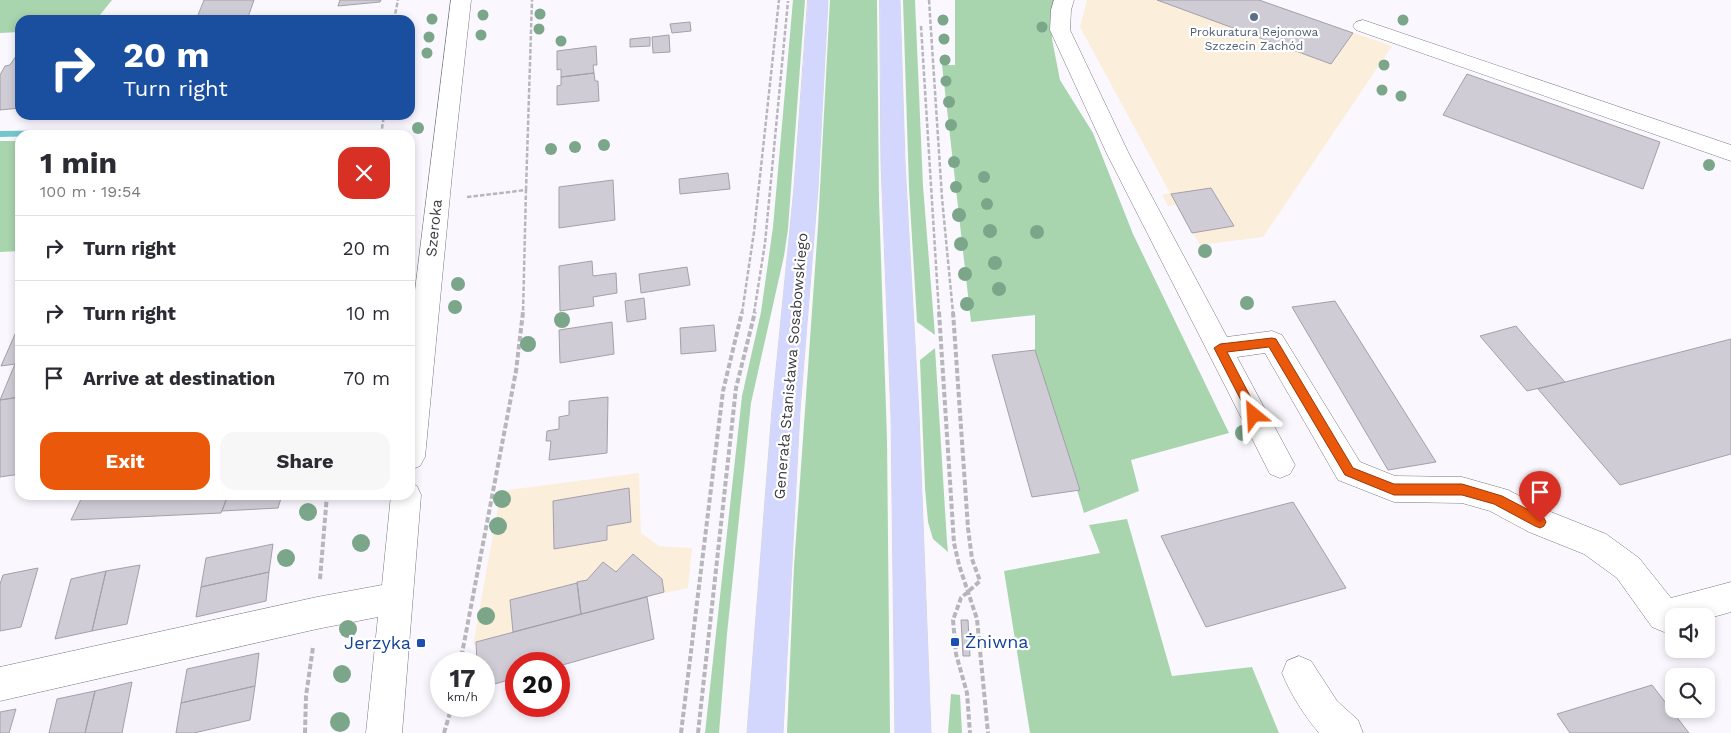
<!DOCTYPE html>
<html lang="en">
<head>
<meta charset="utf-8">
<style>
	:root { --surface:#fff; --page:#f7f7f7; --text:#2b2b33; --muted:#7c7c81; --line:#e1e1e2; --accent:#ea580c }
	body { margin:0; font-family:"Work Sans",sans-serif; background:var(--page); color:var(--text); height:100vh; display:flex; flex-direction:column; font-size:19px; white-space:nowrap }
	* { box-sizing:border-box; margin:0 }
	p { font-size:16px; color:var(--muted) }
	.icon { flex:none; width:28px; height:28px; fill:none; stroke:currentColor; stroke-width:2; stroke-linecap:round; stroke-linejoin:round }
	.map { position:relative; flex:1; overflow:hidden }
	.side { position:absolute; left:15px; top:130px; width:400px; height:370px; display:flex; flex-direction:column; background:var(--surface); border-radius:15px; box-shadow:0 2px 8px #0003 }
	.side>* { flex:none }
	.banner { position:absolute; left:15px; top:15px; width:400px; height:105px; border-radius:15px; box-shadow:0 2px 8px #0003; background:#1a4fa0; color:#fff; overflow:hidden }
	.tools { position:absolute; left:1665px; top:608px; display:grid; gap:10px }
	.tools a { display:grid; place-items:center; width:50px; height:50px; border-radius:10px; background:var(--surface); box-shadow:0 2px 8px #0003; font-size:25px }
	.speed { position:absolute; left:430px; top:652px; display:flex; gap:10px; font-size:25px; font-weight:700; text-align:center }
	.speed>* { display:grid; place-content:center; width:65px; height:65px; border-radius:50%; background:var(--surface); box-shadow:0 2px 8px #0003; line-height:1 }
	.speed small { font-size:12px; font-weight:400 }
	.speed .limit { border:8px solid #d22; background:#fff; color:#111 }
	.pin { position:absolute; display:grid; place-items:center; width:42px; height:42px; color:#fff; margin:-51px -21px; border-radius:50% 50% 50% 0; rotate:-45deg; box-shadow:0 0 5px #0007 }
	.pin .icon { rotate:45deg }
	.me { position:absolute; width:55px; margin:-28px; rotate:333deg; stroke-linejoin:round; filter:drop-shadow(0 0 4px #0008) }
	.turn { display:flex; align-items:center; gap:18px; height:105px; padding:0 25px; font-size:22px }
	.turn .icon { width:65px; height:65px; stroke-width:2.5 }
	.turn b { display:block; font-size:35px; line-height:42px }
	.round { display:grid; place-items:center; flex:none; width:52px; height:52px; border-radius:15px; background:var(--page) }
	.head { display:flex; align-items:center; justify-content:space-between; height:85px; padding:0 25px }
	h1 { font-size:30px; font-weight:700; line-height:38px }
	.action { display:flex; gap:10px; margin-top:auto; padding:10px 25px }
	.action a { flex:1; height:58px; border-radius:15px; background:var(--accent); color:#fff; font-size:20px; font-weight:700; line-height:58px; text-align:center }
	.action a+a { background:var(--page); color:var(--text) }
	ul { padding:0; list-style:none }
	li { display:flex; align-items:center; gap:15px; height:65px; padding:0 25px; border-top:1px solid var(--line) }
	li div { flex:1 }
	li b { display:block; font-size:19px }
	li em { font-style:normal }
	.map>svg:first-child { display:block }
	.commercial { fill:#fbeeda }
	.green { fill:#a8d5ae }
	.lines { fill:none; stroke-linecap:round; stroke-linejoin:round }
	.stream { fill:#72c6cc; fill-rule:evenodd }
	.building { fill:#cfccd6; stroke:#a3a0aa }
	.minor-casing { stroke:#7a7780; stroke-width:1 }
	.major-casing { stroke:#d4d4d5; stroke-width:1 }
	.path-far1 { stroke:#b7b6bb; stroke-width:2.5; stroke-dasharray:4.5 2; stroke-linecap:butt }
	.path { stroke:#b7b6bb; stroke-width:4; stroke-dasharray:5.5 2.5; stroke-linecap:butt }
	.minor { fill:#fff; fill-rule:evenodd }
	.major { fill:#d3d7fe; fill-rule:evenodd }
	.tree { fill:#7ca68a }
	.route { fill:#ea580c; stroke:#983908 }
	.service-dot { fill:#5c6f8a; stroke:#fff; stroke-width:2 }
	.transit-dot { fill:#1a4fb4; stroke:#fff; stroke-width:2 }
	.labels { text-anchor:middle; stroke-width:4.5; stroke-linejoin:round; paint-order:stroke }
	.far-service-label { font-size:12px; fill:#4e5e75; stroke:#fff }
	.street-label { font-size:15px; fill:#3c3b3f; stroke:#fff }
	.near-transit-label { font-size:18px; fill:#164399; stroke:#fff; text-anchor:start }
</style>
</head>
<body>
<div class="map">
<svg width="1731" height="733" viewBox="0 0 1731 733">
	<rect width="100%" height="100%" fill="#faf8fe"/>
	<path class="commercial" d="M1087,0H1259L1392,46L1263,237L1200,245L1176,205L1168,206L1162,195L1170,193L1080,27Z
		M639,473L641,533L659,546L692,548L688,588L647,597L473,645L501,491Z"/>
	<path class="green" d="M0,0H112L96,20H20V32L0,33Z
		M793,0H805L788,229L784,256L751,403L727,634L719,733H705L742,396L761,312L773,227Z
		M830,0H877L879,199L887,439L890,733H787L794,566L818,226Z
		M903,0H915L923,186L935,335L917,322L909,187Z
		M955,0H1053L1052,39L1060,80L1093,133L1133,234L1229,433L1131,460L1139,491L1084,513L1035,350V315L971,322L942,65H955Z
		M0,141H20V251L0,252Z
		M935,348L947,542L948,552L933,539L928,522L925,488L920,360Z
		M1127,519L1172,676L1252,667L1279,733H1030L1004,571L1100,553L1089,525Z
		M951,694L960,695L962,733H948Z"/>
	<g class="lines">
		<path class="stream" d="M79,130L83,133L82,135L0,137V131Z"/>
	</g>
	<path class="building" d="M204,0H254L247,20H196Z
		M340,0H381L380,2L338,6Z
		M1157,0H1259L1353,33L1331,64Z
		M690,22L691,31L672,33L670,24Z
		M669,35L670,52L653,53L652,37Z
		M650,37V46L630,47V39Z
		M596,46L597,65H593L594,73L561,77V69L557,70V51Z
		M16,56H20V108L0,110V75L5,66L10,65Z
		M594,73L595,81H598L599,101L557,105V86L561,85V77Z
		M1467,74L1660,142L1643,189L1443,115Z
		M728,173L730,189L680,194L679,179Z
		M613,180L615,220L559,228V187Z
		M1211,188L1234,226L1192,233L1171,194Z
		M592,261L593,276L616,273L617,293L593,297L594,306L560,311L559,266Z
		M687,267L690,285L641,293L639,274Z
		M644,298L646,319L627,322L625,301Z
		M1335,301L1436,462L1388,470L1292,307Z
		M612,322L614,354L560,363L559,330Z
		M714,325L716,351L681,354L680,328Z
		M1516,326L1531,344L1565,382L1527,391L1480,336Z
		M16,332H20V397L0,400L15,364L1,366Z
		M1731,339V454L1620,485L1538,389Z
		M1035,350L1080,490L1032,497L992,355Z
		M20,397V474L0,477V400Z
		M608,397L607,453L549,460L551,441H546L547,431L559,429V417L569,415V401Z
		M629,488L631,522L607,526V540L554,549L553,501Z
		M83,495H228L221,513L71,520Z
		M228,495H282L278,508L222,511Z
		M1293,502L1346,588L1206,627L1161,536Z
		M273,544L269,572L201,587L206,558Z
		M633,554L662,579L664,592L581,614L577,582L587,580L603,562L616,572Z
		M140,565L127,624L92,631L106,571Z
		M38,568L21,627L0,631V584L3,575Z
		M106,571L92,631L55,639L71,579Z
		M269,572L266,601L196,617L201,587Z
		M577,583L581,614L513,632L510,600Z
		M647,597L654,639L559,666V664H516V678L484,687V664H477L476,642Z
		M961,620H968L970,656H963Z
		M259,653L255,686L181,703L187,669Z
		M132,682L122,733H85L95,691Z
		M1652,685L1689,733H1570L1557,714Z
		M255,686L250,720L194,733H176L181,703Z
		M95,691L85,733H49L57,699Z
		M16,709L9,733H0V712Z"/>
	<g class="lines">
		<g class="minor-casing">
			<path id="minor" d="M451,0H471L452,174L425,457L420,466L410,470V331Z
				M1054,0H1074L1071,10L1070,30L1129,154L1227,337L1272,331L1282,335L1360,462L1395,476L1462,477L1508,490L1551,512L1606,534L1639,558L1671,598L1731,582V612L1706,619V616H1674V629L1664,632L1652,627L1617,578L1584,554L1529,532L1490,511L1462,503L1394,502L1338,480L1265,353L1237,357L1295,465L1290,474L1280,478L1270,474L1107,154L1050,30L1051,10Z
				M1363,20L1731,145V161L1356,30L1353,26L1356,22Z
				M410,483L417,486L421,495L402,733H366L378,617L317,629L0,701V667L317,597L382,585L391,495H410Z
				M1299,656L1311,661L1337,701L1358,720L1363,733H1319C1304,715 1291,695 1282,673L1287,661Z"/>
		</g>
		<g class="major-casing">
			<path id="major" d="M808,0H828L818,188L800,410L783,733H747L772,410L794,188Z
				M880,0H900L905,163L919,416L931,733H895L891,416L881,163Z"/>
		</g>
		<path class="path-far1" d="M929,0L942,198L953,313
			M394,20L398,0
			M921,26L939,313
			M381,135L384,115
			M526,190L532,0
			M467,197L526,190L523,313
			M742,313L754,232L779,0
			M754,313L765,243L788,1"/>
		<path class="path" d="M939,312L954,543L959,565L977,619L988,733
			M953,312L968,528L972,559L980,581L961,598L953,620L956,654L967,693L970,733
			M320,579L327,495
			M460,664L516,371L523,312
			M305,733L306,696L313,647
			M444,733L452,706
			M681,733L723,391L742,312
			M698,733L736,388L755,312"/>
		<use href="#minor" class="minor"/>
		<use href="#major" class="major"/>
	</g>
	<g class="tree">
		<circle cx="540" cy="14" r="5.5"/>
		<circle cx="483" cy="15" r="5.5"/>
		<circle cx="432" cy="19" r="5.5"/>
		<circle cx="943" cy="20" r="5.5"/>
		<circle cx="1403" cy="20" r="5.5"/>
		<circle cx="1042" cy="27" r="5.5"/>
		<circle cx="539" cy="29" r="5.5"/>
		<circle cx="481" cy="35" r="5.5"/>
		<circle cx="429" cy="37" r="5.5"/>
		<circle cx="944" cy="39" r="5.5"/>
		<circle cx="561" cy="41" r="5.5"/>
		<circle cx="427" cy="53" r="5.5"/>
		<circle cx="945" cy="60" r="5.5"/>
		<circle cx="1384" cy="65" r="5.5"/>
		<circle cx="946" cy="81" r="5.5"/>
		<circle cx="1382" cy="90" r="5.5"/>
		<circle cx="1401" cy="96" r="5.5"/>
		<circle cx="949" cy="102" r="6"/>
		<circle cx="951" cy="125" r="6"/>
		<circle cx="418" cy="128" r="6"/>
		<circle cx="604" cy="145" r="6"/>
		<circle cx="575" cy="147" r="6"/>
		<circle cx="551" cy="149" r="6"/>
		<circle cx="954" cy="162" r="6"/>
		<circle cx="1709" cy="165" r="6"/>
		<circle cx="984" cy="177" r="6"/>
		<circle cx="956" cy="187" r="6"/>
		<circle cx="987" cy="204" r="6"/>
		<circle cx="959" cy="215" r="7"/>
		<circle cx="990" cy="231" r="7"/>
		<circle cx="1037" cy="232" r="7"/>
		<circle cx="961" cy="244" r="7"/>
		<circle cx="1205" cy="251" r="7"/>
		<circle cx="995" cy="263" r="7"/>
		<circle cx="965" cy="274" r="7"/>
		<circle cx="458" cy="284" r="7"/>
		<circle cx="999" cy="289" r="7"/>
		<circle cx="1247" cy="303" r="7"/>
		<circle cx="967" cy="304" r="7"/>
		<circle cx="455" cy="307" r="7"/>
		<circle cx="562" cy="320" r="8"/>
		<circle cx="528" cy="344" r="8"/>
		<circle cx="1243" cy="433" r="8"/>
		<circle cx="502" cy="499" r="9"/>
		<circle cx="308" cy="512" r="9"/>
		<circle cx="498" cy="526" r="9"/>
		<circle cx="361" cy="543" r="9"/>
		<circle cx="286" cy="558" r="9"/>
		<circle cx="486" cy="616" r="9"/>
		<circle cx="348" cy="629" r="9"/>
		<circle cx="342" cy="674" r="9"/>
		<circle cx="340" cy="722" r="10"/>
	</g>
	<path class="route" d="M1272,338L1276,339L1353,468L1394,484H1462L1502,496L1544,518L1546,522L1544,526L1540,528L1535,526L1494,504L1462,495H1394L1345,475L1269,347L1227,352L1260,415L1258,418H1250L1214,348L1220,344Z"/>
	<circle class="service-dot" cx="1254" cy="17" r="5"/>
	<g class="transit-dot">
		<rect x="950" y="637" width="10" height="10" rx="2.5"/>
		<rect x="416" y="638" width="10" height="10" rx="2.5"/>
	</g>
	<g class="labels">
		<g class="far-service-label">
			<text x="1254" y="36">Prokuratura Rejonowa<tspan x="1254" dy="14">Szczecin Zachód</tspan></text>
		</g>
		<g class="street-label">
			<text transform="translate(434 228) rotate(-84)" y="5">Szeroka</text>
			<text transform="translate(791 366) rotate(-85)" y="5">Generała Stanisława Sosabowskiego</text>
		</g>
		<g class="near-transit-label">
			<text x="965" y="648">Żniwna</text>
			<text x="411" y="649" text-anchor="end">Jerzyka</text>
		</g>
	</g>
</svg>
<div class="tools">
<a><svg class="icon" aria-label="sound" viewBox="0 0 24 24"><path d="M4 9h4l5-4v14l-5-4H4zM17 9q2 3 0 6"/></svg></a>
<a><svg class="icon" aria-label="search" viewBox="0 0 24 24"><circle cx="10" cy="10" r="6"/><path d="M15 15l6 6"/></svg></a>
</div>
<div class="speed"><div>17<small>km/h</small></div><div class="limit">20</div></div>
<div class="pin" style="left:1540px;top:522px;background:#d93025"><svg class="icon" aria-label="arrive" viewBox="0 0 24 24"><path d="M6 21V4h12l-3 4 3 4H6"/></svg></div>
<svg class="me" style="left:1254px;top:415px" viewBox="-20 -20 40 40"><path d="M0-17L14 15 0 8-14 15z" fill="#ea580c" stroke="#fff" stroke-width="4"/></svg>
<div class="banner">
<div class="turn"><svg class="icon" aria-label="right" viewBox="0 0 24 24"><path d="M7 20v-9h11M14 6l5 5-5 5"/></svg><div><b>20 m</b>Turn right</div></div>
</div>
<section class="side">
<div class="head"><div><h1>1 min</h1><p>100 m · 19:54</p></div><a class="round" style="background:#d93025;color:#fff"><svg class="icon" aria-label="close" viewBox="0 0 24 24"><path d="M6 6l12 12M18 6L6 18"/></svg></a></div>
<ul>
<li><svg class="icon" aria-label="right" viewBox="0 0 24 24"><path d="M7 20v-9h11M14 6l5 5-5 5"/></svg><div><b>Turn right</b></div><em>20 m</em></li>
<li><svg class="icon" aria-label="right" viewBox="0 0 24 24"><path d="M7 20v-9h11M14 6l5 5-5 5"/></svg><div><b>Turn right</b></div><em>10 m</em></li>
<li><svg class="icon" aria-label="arrive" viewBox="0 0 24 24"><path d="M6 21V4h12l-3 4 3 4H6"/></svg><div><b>Arrive at destination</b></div><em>70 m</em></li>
</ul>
<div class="action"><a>Exit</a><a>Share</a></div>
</section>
</div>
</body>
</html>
